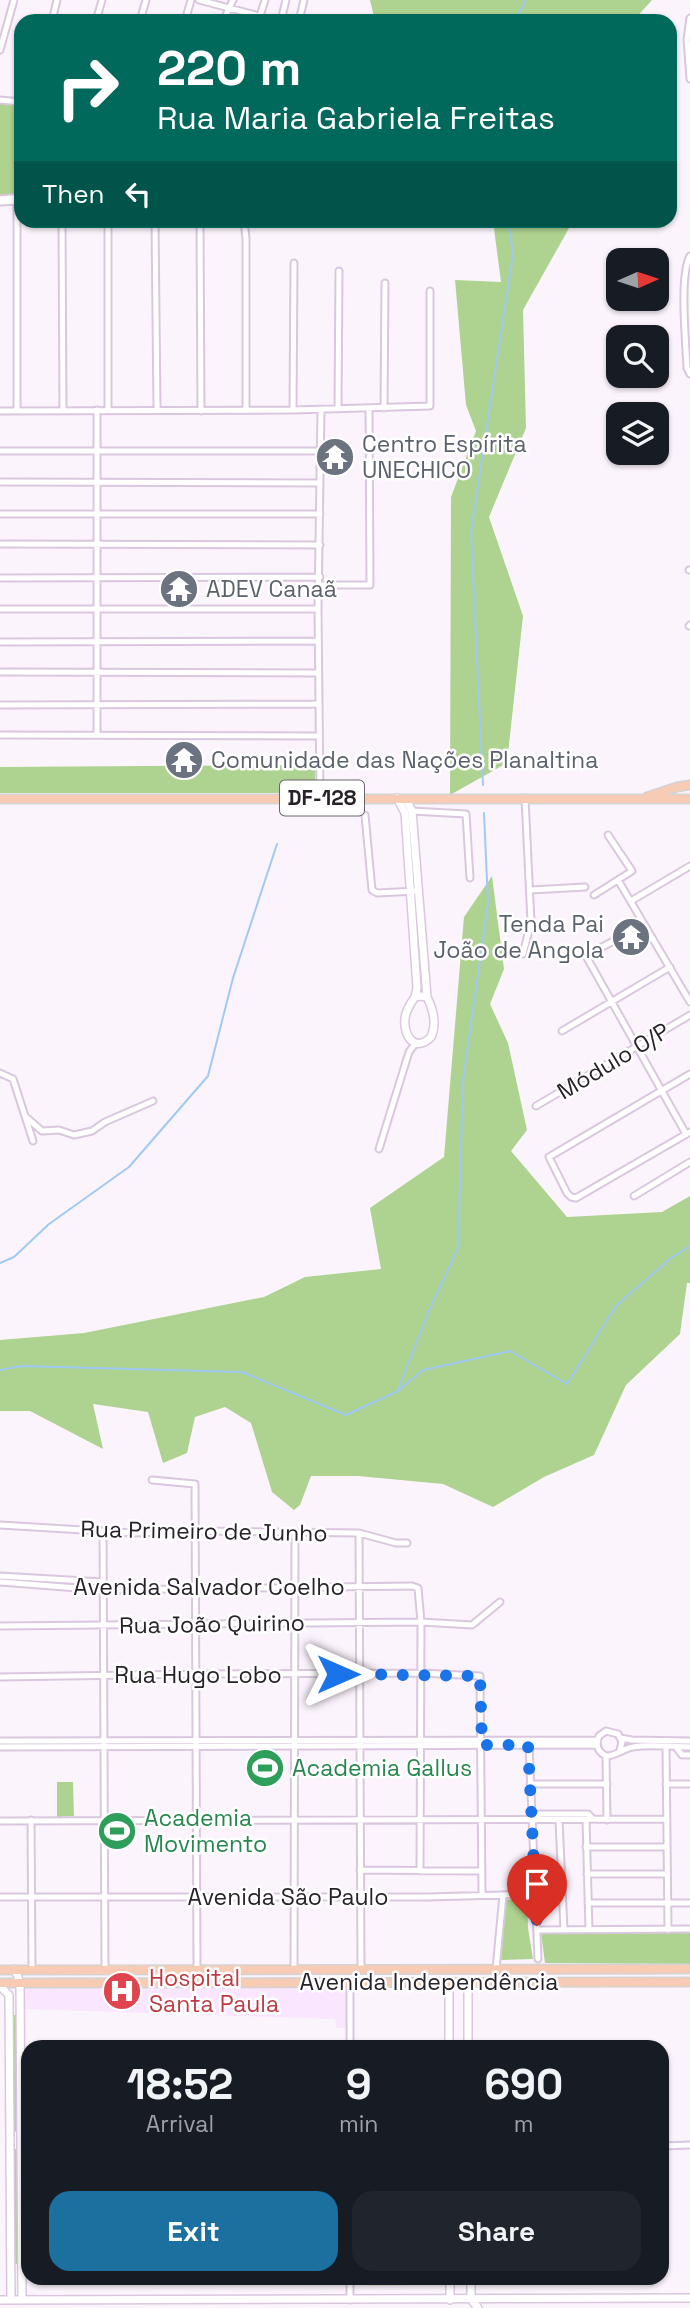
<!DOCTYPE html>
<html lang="en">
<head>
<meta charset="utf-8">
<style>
	:root { --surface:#171b24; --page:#20242c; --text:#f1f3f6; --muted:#9ea1a6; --accent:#1b70a0 }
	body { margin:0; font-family:"Space Grotesk",sans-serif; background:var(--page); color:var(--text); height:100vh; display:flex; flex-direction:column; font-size:26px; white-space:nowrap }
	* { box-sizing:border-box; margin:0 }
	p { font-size:23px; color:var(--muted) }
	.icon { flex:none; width:38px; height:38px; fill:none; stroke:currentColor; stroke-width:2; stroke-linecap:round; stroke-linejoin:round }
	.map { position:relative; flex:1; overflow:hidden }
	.details { position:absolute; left:21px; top:2040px; width:648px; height:245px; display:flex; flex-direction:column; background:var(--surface); border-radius:21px; box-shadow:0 2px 5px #0004 }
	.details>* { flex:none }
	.guide { position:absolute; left:14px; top:14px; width:663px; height:214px; border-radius:21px; box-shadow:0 2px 5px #0004; background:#00695c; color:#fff; overflow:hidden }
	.needle { width:46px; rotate:87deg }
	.fabs { position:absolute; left:606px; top:248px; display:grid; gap:14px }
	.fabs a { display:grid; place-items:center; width:63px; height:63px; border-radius:14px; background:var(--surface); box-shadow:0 2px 5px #0004; font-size:35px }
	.pin { position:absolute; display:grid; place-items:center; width:60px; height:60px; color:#fff; margin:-72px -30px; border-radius:50% 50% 50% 0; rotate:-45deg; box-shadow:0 0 7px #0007 }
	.pin .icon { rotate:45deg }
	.me { position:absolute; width:77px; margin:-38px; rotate:90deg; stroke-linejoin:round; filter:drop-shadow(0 0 5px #0008) }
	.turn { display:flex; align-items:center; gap:24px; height:147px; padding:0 28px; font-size:32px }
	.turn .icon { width:91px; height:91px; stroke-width:2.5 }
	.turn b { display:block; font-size:49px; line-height:60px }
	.then { display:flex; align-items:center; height:66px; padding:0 28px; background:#0003; gap:14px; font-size:26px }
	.eta { display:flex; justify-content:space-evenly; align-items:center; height:119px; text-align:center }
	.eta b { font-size:42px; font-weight:700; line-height:49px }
	.cta { display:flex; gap:14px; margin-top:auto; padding:14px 28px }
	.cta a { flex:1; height:80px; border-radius:21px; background:var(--accent); color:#fff; font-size:28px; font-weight:700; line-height:80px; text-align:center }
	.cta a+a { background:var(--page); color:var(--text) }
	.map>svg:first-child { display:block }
	.built { fill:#fae7ff }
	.education { fill:#f8ebd7 }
	.green { fill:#aed28f }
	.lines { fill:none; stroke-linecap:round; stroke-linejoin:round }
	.stream { stroke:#a0c9f3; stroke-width:2 }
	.street-casing { stroke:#dac7df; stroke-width:9 }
	.secondary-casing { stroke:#dac7df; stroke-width:10 }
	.primary-casing { stroke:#d4d3d4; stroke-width:11 }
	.street { stroke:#fff; stroke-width:5 }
	.secondary { stroke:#fff; stroke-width:7 }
	.primary { stroke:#f8cbb5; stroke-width:8 }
	.route { stroke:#1a73e8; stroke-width:12; stroke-dasharray:0 21.6 }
	.labels { text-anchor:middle; stroke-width:5; stroke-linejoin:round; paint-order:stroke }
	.shield { fill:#fff; stroke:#68646a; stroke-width:2 }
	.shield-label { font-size:21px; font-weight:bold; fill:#28212a }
	.worship-label { font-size:23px; fill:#5b616d; stroke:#fff; text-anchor:start }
	.street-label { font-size:23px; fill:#28212a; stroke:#fff }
	.leisure-label { font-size:23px; fill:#27864d; stroke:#fff; text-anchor:start }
	.health-label { font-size:23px; fill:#be3a42; stroke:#fff; text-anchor:start }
</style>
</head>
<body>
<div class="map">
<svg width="690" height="2308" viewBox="0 0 690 2308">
	<rect width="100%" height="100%" fill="#fcf4fd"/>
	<path class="built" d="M24,1984H347L346,2028H336L335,2019L25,2009Z"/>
	<path class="education" d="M369,2279H422V2285L370,2286Z"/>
	<path class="green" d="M370,0H652L633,21H375Z
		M0,102L18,103L21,194L0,195Z
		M493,221H573L523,310L526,428L489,517L523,616L507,763L450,795L451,497L476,431L466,405L455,280L501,282Z
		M315,765V793H0V767Z
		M492,876L504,969L490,1004L508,1043L527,1130L511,1151L567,1217L662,1212L690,1196V1283H687L680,1334L626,1385L594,1455L544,1477L493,1507L443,1484L358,1476H311L300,1505L294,1510L272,1492L251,1423L225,1407L195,1417L187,1453L163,1463L148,1412L93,1404L103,1449L30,1411H0V1340L84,1333L264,1297L305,1277L381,1269L370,1208L444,1157L464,917Z
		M57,1782H73L74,1816L57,1817Z
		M527,1897L528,1928L533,1959L500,1960L506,1900Z
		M690,1932V1964L545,1963L541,1933Z
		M11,2015H18L19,2131L13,2132Z
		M14,2149H19V2264H14Z"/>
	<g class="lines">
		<path class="stream" d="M515,21L526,0
			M483,785L471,532L513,254L508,220
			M0,1263L14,1257L49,1224L129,1167L208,1076L233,978L277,844
			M0,1370L21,1366L242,1372L346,1415L398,1391L423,1370L510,1351L567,1384L616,1306L671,1258L690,1246
			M398,1390L429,1311L458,1248L463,1081L488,903L484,813"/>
		<g class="street-casing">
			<path id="street" d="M199,0L278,21
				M260,16L265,0
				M690,18L687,39L690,79
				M52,21L57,0
				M96,21L102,0
				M140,21L146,0
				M185,21L191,0
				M223,21L233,0
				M281,21L286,0
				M299,21L304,0
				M0,50L14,0
				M0,100L21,102
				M20,102L21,121
				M0,199L21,197
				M0,202L21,201
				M17,202V411
				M62,220L63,411
				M108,220V410
				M155,220L157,410
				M200,220L201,411
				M244,220L246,239V410
				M690,256C679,275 686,343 687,368L690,374
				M338,408L339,271
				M384,408L385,283
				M97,410V735
				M293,410L294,263
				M0,411L293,410L430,406V291
				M0,451H321
				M0,482L320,483
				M0,514H320
				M0,544L320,545
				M689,570H690
				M0,578L320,577
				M319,585H370L369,408
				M0,609H318
				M689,626L690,625
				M0,642L318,641
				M0,672L318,673
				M0,705L318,704
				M0,735L318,736
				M320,798L318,609L321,410
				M412,811L466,814L470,878
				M365,815L372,890L377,893L417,891
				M618,880L690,1002
				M531,890L585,887
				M594,895L632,871L608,835
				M631,901L690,866
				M644,924L586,956L686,1134
				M523,954L531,922L525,798
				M562,1031L670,967
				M0,1073L13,1079L33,1141
				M690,1074L549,1157L567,1193L571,1197L576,1198L690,1132
				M536,1106L690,1015
				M27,1118L42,1131L59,1130L74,1135L92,1131L105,1122L153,1101
				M379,1149L409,1052L415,1044
				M634,1196L690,1162
				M152,1480L195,1484L197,1968
				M0,1525L133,1533L195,1531L359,1533L396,1543H407
				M103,1531L105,1969
				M359,1533L361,1969
				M0,1576L103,1582
				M0,1582L103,1590L412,1586L418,1588L421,1622L420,1871
				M0,1626L421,1622L472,1625L500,1602
				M0,1677L197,1674L421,1673L480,1676L482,1895
				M620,1738L632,1740L690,1741
				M0,1741L597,1740
				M529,1745L538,1959
				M0,1747L597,1745
				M666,1747L668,1930
				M676,1747L682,1755H690
				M620,1750L622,1742L618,1734L606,1731L599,1736C595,1745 598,1752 606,1756C616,1756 622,1749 633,1747C651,1744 672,1747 690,1747
				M606,1756L607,1820
				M530,1784H607
				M666,1784H690
				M31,1820L32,1970
				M536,1820L539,1814H588L593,1819
				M559,1820L564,1930
				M586,1820L589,1930
				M0,1821L667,1819
				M586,1847H667
				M360,1870L482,1871
				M587,1874H667
				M0,1897H428L535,1894
				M588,1903H690
				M537,1930L690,1929
				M294,1969L295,1533
				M496,1969L503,1895
				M350,2048V1982
				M662,2146L690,2145
				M350,2300V2278"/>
		</g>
		<g class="secondary-casing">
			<path id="secondary" d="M397,798L405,813L417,988L415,997
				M406,799L412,811L427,997
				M421,996L427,997C433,1009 437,1024 431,1037C415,1053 403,1036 405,1018C406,1010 410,1004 415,997Z
				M15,1969L20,1983L22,2300
				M449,1982V2048
				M468,1982V2048
				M0,1986L9,1995L11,2300
				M450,2278V2300
				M471,2278V2299L478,2308
				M0,2300L690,2298"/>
		</g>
		<g class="primary-casing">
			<path id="primary" d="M647,797L677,787L690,785
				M0,799H690
				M0,1970L690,1969
				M0,1983L690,1982"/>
		</g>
		<use href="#street" class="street"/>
		<use href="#secondary" class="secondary"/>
		<use href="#primary" class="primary"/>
	</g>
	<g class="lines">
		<path class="route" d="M338,1674L480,1676L482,1745H528L537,1926"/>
	</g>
	<defs>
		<g id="temple-disc" transform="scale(2.0125)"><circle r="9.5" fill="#6b7280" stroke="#fff"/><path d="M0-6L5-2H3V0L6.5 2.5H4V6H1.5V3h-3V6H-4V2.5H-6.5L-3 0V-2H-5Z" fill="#fff"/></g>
		<g id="stadium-disc" transform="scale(2.0125)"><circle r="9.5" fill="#2e9e5b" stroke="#fff"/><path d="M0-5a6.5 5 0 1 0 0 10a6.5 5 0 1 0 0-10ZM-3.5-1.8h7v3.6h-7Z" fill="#fff"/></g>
		<g id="hospital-disc" transform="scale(2.0125)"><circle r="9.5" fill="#e0444e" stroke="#fff"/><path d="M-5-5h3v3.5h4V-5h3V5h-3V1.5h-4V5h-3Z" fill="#fff"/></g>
	</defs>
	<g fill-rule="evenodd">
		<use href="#temple-disc" x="335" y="457"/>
		<use href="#temple-disc" x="179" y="589"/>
		<use href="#temple-disc" x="184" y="760"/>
		<use href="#temple-disc" x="631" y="937"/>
		<use href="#stadium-disc" x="265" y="1768"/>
		<use href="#stadium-disc" x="117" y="1831"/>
		<use href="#hospital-disc" x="122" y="1991"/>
	</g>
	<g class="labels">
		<rect class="shield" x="280" y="780.5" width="84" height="35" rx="5"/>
		<g class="shield-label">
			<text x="322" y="805">DF-128</text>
		</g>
		<g class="worship-label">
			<text x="362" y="452">Centro Espírita<tspan x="362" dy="26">UNECHICO</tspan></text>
			<text x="206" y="597">ADEV Canaã</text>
			<text x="211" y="768">Comunidade das Nações Planaltina</text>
			<text x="604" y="932" text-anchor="end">Tenda Pai<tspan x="604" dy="26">João de Angola</tspan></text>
		</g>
		<g class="street-label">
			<text transform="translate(613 1061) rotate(-31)" y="8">Módulo O/P</text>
			<text transform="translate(204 1531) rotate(1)" y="8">Rua Primeiro de Junho</text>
			<text x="209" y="1595">Avenida Salvador Coelho</text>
			<text transform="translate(212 1624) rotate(-1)" y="8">Rua João Quirino</text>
			<text x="198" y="1683">Rua Hugo Lobo</text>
			<text x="288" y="1905">Avenida São Paulo</text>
			<text x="429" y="1990">Avenida Independência</text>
		</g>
		<g class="leisure-label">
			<text x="292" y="1776">Academia Gallus</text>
			<text x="144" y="1826">Academia<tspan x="144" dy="26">Movimento</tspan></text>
		</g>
		<g class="health-label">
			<text x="149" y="1986">Hospital<tspan x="149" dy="26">Santa Paula</tspan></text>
		</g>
	</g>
</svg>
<div class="fabs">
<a><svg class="needle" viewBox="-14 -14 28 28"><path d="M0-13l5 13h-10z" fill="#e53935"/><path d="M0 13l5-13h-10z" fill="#9ea1a6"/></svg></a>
<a><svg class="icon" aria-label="search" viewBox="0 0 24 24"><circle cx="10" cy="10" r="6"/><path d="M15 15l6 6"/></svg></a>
<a><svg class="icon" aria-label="layers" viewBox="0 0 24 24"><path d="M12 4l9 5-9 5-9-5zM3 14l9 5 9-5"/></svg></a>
</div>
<div class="pin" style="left:537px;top:1926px;background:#d93025"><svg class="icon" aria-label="arrive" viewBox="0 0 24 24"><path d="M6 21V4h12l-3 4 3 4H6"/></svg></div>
<svg class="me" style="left:338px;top:1674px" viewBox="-20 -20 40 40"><path d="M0-17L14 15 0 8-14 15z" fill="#1a73e8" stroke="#fff" stroke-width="4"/></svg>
<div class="guide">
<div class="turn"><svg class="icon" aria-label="right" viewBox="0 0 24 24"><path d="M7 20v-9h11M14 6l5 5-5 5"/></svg><div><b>220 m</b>Rua Maria Gabriela Freitas</div></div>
<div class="then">Then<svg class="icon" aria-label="left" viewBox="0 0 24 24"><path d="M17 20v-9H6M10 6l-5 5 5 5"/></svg></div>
</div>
<section class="details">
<div class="eta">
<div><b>18:52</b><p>Arrival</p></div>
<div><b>9</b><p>min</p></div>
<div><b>690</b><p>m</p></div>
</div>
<div class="cta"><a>Exit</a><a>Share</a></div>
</section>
</div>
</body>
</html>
